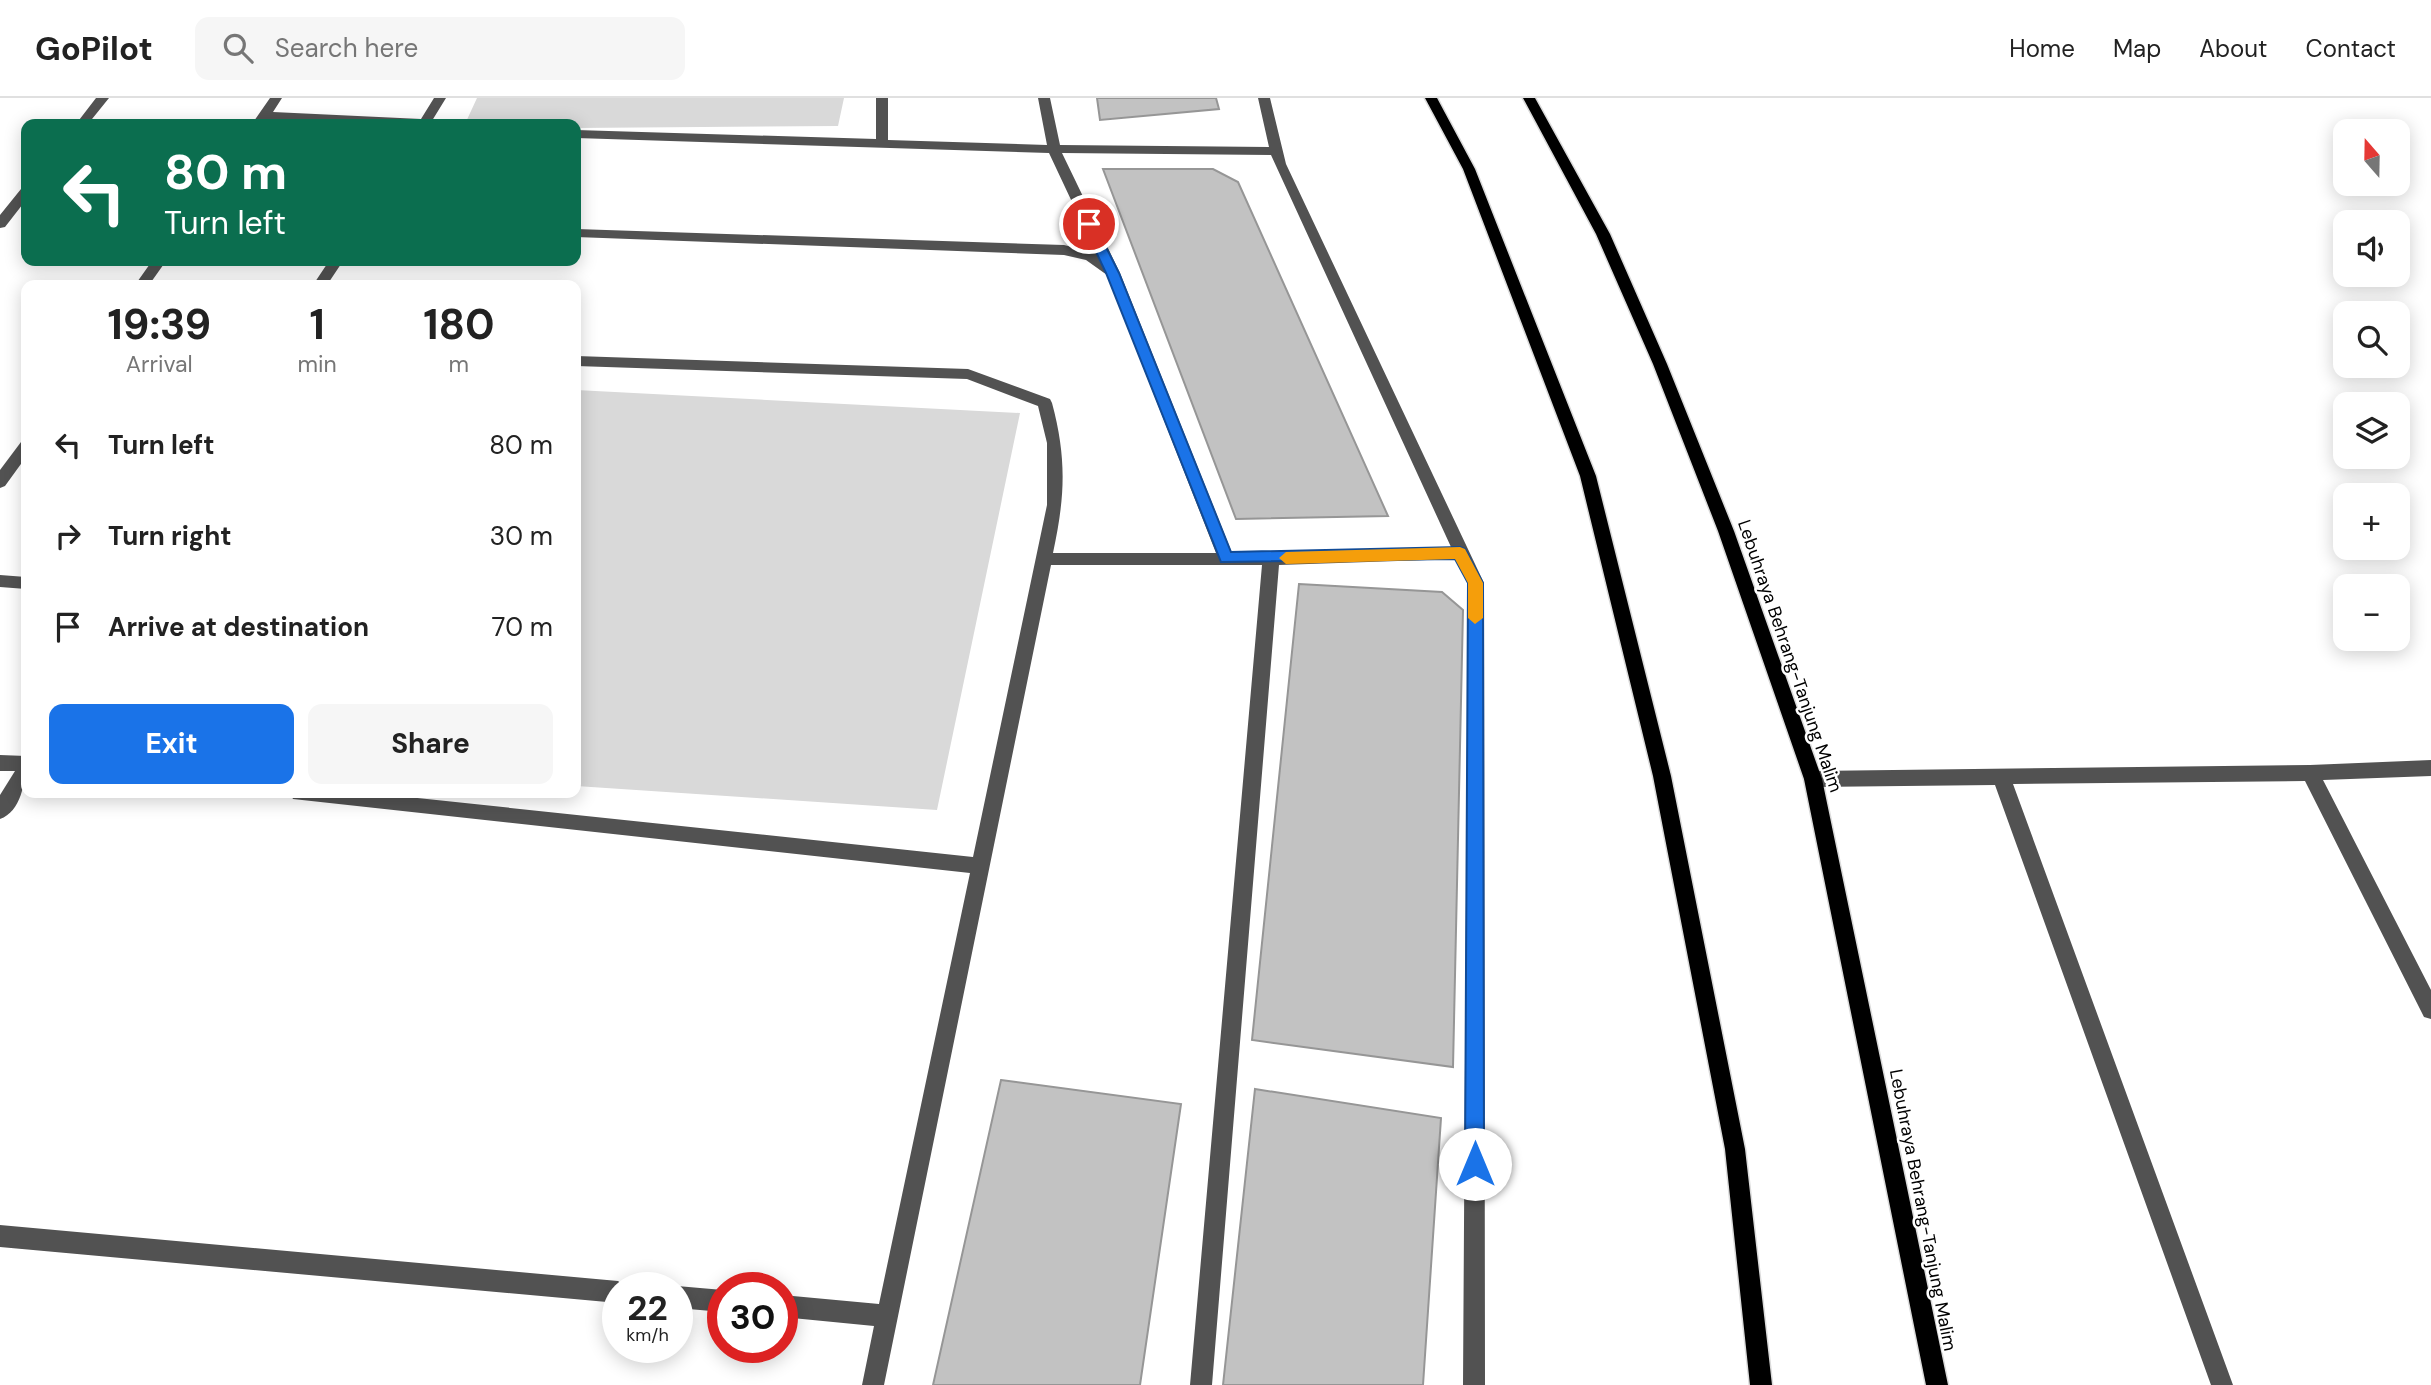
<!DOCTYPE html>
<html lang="en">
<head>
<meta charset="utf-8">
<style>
	:root { --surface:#fff; --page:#f6f6f6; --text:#222; --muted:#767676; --line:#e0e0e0; --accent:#1a73e8 }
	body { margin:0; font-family:"DM Sans",sans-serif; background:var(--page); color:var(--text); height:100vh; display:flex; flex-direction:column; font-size:26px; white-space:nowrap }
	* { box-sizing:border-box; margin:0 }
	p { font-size:23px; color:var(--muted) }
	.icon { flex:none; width:38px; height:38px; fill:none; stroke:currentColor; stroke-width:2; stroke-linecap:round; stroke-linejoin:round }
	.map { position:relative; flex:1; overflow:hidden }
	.side { position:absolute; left:21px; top:182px; width:560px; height:518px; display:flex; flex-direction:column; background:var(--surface); border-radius:14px; box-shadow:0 4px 18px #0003 }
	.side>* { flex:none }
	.banner { position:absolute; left:21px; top:21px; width:560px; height:147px; border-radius:14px; box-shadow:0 4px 18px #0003; background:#0b6e4f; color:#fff; overflow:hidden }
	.needle { width:46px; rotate:340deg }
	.controls { position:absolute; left:2333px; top:21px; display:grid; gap:14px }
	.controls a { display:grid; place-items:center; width:77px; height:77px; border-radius:14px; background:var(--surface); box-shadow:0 4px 18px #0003; font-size:35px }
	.speed { position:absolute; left:602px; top:1174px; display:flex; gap:14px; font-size:35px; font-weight:700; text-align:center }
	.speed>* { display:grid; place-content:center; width:91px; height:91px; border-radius:50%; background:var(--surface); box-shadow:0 4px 18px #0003; line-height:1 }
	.speed small { font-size:18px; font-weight:400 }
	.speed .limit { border:10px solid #d22; background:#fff; color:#111 }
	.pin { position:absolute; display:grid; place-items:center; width:60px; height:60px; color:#fff; margin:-30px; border:4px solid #fff; border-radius:50%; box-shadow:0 2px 7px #0007 }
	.me { position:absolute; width:77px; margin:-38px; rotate:0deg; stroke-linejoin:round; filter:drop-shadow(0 0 5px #0008) }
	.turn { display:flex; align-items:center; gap:24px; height:147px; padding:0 28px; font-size:32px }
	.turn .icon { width:91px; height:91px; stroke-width:2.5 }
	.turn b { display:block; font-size:49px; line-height:60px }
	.eta { display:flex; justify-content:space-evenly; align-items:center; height:119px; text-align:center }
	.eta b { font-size:42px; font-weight:700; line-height:49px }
	.button { display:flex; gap:14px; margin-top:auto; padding:14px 28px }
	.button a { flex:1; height:80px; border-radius:14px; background:var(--accent); color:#fff; font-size:28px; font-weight:700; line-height:80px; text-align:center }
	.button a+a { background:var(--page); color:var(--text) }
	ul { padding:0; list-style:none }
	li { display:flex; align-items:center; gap:21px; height:91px; padding:0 28px }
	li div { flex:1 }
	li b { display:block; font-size:26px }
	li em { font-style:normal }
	header { display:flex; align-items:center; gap:42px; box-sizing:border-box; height:98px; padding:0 35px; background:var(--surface); border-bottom:2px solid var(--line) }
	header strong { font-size:33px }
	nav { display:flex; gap:38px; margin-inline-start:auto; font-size:24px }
	.search { width:490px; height:63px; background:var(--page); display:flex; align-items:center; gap:18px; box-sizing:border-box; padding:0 24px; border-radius:14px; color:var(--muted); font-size:26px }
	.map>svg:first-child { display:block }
	.green { fill:#d9d9d9 }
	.building { fill:#c2c2c2; stroke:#969696; stroke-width:2 }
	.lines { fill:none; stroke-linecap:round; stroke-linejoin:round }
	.major-casing { stroke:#dbdbdb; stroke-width:3 }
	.minor { fill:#525252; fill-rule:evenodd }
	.major { fill:#000; fill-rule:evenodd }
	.route { fill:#1a73e8; stroke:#114b97; stroke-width:2 }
	.slow { fill:#f59e0b }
	.labels { text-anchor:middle; stroke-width:5; stroke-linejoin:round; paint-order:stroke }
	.street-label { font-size:18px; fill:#000; stroke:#fff }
</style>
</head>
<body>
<header>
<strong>GoPilot</strong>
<div class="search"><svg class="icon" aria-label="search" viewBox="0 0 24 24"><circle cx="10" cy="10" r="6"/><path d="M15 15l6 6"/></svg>Search here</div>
<nav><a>Home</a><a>Map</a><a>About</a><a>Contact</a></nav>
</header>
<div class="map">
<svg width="2431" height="1287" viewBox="0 0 2431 1287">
	<rect width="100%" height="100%" fill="#fff"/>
	<path class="green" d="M477,0H844L838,28L576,30V26H465Z
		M576,292L1020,315L937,712L576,688Z"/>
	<path class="building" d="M1097,0H1216L1219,11L1100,22Z
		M1103,71H1213L1238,84L1388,418L1236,421Z
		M1299,486L1442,494L1463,512L1453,969L1252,942Z
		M1001,982L1181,1006L1140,1287H933Z
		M1255,991L1441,1020L1423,1287H1223Z"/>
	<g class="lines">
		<g class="major-casing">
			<path id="major" d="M1425,0H1437L1475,71L1596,378L1671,678L1745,1051L1772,1287H1750L1725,1051L1653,678L1580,378L1463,71Z
				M1523,0H1535L1610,136L1667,266L1734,433L1822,681L1948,1287H1926L1804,681L1718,433L1653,266L1596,136Z"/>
		</g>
		<path class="minor" d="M96,0H109L88,26H76Z
			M270,0H282L273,14L421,21L434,0H446L430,26L268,21L264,26H256L254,23Z
			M876,0H888V42L1047,47L1038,0H1050L1060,47L1269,49L1258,0H1270L1286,66L1484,485L1485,1287H1463L1468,485L1457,461L1279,467L1212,1287H1190L1262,467H1051L884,1287H862L874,1228L782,1219V1197L879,1206L970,775L293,701L290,695H370L973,759L1047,407V345L1038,308L967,281L576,268V258L968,271L1050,301L1052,305C1067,361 1065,399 1053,455H1216L1107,177L1086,162L1064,157L576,139V131L1064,147L1096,155L1049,55L576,40V32L876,41ZM1062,55L1271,57L1451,449L1232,455L1120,175Z
			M26,90V102L5,129L0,130V117L21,91Z
			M152,163H166L149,187H135Z
			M329,163H343L327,187H313Z
			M26,342V359L5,388L0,390V372L21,344Z
			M0,477L26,479V491L0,489Z
			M0,657L26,658C26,679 23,713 0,721V697L15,673H0Z
			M2431,662V678L2323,682L2431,892V921L2424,919L2305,683L2013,686L2233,1287H2211L1995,687L1813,689L1807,686L1804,681L1807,676L1813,673L2310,667Z
			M0,1127L618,1183L627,1190H618V1205L0,1149Z
			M677,1188L723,1192V1214L677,1210V1190H672Z"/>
		<use href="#major" class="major"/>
	</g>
	<path class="route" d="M1085,123H1093L1119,175L1231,454L1460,449L1465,451L1483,485L1484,1066L1481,1073L1475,1075L1468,1073L1465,1066L1468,485L1455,461L1221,464L1106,175L1083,126Z"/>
	<path class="slow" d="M1460,449L1465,451L1483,485V520L1475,526L1468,520V485L1455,461L1286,466L1279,460L1286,454Z"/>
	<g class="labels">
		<g class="street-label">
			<text transform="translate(1790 558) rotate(71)" y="6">Lebuhraya Behrang-Tanjung Malim</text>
			<text transform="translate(1923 1112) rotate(79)" y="6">Lebuhraya Behrang-Tanjung Malim</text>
		</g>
	</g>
</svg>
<div class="controls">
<a><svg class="needle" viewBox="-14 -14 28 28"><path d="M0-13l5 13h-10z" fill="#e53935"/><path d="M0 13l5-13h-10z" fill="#767676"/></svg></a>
<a><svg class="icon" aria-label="sound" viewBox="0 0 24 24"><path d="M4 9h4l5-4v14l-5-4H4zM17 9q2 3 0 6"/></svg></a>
<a><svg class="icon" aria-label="search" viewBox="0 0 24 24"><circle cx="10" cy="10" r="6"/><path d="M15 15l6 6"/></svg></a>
<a><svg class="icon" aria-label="layers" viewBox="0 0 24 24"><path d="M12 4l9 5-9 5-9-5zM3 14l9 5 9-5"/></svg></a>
<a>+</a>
<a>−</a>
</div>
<div class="speed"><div>22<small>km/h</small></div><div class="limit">30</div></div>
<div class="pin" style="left:1089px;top:126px;background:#d93025"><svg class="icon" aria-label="arrive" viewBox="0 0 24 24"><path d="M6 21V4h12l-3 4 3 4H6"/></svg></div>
<svg class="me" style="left:1475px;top:1066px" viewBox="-20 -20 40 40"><circle r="19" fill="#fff"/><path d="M0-13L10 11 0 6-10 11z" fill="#1a73e8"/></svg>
<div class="banner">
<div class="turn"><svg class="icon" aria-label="left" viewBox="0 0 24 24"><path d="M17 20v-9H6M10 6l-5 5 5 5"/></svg><div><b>80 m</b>Turn left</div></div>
</div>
<section class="side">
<div class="eta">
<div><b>19:39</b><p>Arrival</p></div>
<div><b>1</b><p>min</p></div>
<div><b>180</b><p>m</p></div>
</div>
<ul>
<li><svg class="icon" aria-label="left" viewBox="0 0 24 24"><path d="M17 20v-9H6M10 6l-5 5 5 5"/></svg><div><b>Turn left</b></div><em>80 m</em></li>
<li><svg class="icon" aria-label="right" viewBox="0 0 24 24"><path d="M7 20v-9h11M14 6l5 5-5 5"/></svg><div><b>Turn right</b></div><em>30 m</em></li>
<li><svg class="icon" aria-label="arrive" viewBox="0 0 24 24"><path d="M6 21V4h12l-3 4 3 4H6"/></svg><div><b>Arrive at destination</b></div><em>70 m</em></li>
</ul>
<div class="button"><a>Exit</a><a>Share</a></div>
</section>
</div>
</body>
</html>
